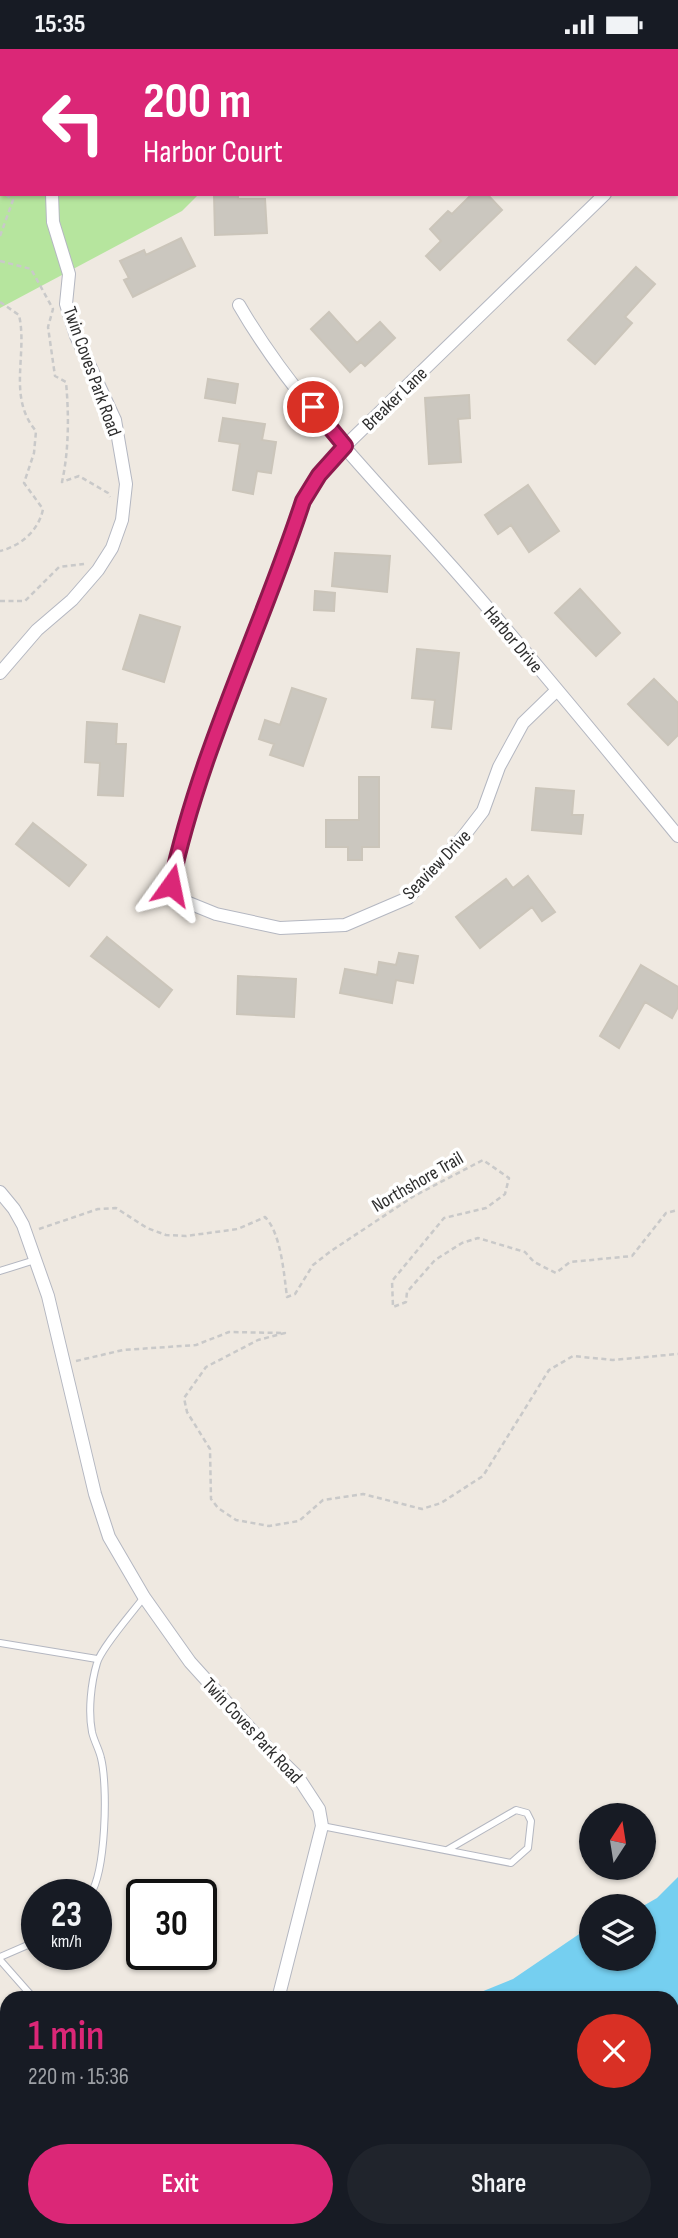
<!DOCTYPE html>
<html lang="en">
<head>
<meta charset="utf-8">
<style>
	:root { --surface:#171b24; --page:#20242c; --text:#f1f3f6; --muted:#9ea1a6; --accent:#db2777 }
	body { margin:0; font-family:"Sofia Sans Condensed",sans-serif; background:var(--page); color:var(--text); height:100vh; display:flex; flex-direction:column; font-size:26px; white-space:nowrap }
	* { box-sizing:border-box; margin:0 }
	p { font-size:23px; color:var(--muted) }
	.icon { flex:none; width:38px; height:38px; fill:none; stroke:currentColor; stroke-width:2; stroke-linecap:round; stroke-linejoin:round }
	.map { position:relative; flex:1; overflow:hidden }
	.panel { position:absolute; left:0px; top:1942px; width:679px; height:247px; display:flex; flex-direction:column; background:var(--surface); border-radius:21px 21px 0 0; box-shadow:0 2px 5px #0004 }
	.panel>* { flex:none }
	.guide { position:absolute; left:0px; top:0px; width:679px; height:147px; box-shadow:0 2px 5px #0004; background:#db2777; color:#fff; overflow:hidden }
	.needle { width:46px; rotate:12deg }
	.controls { position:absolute; left:579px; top:1754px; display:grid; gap:14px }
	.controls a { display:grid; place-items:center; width:77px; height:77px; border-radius:50%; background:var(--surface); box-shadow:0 2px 5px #0004; font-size:35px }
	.speed { position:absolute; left:21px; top:1830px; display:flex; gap:14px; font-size:35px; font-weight:700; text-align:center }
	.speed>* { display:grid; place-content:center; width:91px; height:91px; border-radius:50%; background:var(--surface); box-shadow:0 2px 5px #0004; line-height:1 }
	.speed small { font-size:18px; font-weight:400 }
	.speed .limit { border:4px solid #111; border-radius:10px; background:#fff; color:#111 }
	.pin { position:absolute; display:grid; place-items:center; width:60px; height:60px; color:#fff; margin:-30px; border:4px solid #fff; border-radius:50%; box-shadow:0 2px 7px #0007 }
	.me { position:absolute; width:77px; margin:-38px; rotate:12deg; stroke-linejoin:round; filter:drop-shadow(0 0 5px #0008) }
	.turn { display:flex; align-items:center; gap:24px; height:147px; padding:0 28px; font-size:32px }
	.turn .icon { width:91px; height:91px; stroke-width:2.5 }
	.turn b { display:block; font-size:49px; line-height:60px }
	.round { display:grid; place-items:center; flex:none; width:74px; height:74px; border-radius:37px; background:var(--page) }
	.headline { display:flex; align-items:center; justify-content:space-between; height:119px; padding:0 28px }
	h1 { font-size:42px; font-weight:600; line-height:52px; color:var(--accent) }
	.primary-button { display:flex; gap:14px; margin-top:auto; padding:14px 28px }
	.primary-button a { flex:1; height:80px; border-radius:42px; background:var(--accent); color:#fff; font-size:28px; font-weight:600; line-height:80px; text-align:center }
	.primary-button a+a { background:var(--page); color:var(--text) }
	.status { display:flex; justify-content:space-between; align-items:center; height:49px; padding:0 35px; background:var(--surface); direction:ltr }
	.status svg { height:19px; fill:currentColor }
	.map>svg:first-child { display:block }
	.green { fill:#b6e59e }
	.water { fill:#75cff0 }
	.building { fill:#cbc7bf; stroke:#cbc5ba; stroke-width:2 }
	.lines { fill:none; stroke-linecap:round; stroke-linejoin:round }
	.service-casing { stroke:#b4b7c1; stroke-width:8 }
	.minor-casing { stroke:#b4b7c1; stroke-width:14 }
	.path { stroke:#c9c9c9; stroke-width:2.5; stroke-dasharray:5 3.5; stroke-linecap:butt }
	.service { stroke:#fff; stroke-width:6 }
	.minor { stroke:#fff; stroke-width:12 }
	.route-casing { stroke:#8e194d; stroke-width:18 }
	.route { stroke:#db2777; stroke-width:12 }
	.labels { text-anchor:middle; stroke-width:7; stroke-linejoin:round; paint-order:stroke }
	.street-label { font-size:19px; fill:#2e2e2e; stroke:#fff }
</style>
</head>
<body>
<div class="status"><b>15:35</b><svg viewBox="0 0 49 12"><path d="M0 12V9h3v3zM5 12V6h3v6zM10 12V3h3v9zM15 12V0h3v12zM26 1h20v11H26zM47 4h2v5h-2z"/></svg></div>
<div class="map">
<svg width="678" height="2189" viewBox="0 0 678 2189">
	<rect width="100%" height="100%" fill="#efe9e1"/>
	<path class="green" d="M0,0H515L2,2V145H199L182,162L0,259Z"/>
	<path class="water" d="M678,1828V2189H333L335,2182H672V1950L472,1949L481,1943L513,1930L591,1877L592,1909H644L643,1857L657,1849Z"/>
	<path class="building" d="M214,145H238V150H265L267,184L215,186Z
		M472,145H487L502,161L440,221L426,207L441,192L430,180L448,162L452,165Z
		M181,189L195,217L133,248L124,231L129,229L120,212L144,201L146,206Z
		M636,218L655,235L625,268L632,274L595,315L568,291Z
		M329,263L357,294L380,273L395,289L365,317L361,313L350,323L311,280Z
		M208,330L238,335L235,354L205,349Z
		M469,346L470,369L458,370L461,413L429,415L425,349Z
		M223,369L265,375L262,391L276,393L271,424L257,422L253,445L233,441L240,395L219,392Z
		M528,436L559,482L529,503L511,476L498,485L485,466Z
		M335,504L390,507L387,543L332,537Z
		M580,540L620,584L596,607L555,564Z
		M315,542L335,544L334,562L314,561Z
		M140,566L180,578L164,633L123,620Z
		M417,600L459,604L451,680L432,678L435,651L412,649Z
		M654,630L678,654V686L668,696L628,655Z
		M292,639L326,650L303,717L270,706L274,695L259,690L265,671L280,676Z
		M87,673L117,675L116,695H126L123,747L98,746L100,714L85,713Z
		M359,728H379V798H362V811H348V798H326V771H359Z
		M536,739L574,742L572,766H583L581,785L532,781Z
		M33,774L86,816L69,837L16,795Z
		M528,827L555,863L542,872L532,858L480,899L456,868L506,830L513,839Z
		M107,888L172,941L159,958L91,907Z
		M399,904L418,907L413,934L396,931L392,954L340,944L345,920L377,926L379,913L396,916Z
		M641,916L678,938V958L672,969L645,953L619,999L600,987Z
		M238,927L296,930L294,968L237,965Z"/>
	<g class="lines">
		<g class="service-casing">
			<path id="service" d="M0,1222L35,1211
				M0,1594L97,1610
				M322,1777L511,1814L528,1799L531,1772L527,1764L516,1761L447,1801
				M90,1846C106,1822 108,1737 101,1709C99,1700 94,1692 92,1683C88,1662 91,1634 97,1614C101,1599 133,1563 144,1548
				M0,1908L37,1892
				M0,1911L30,1945L42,1950
				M0,2122L7,2125
				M182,2189L183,2182"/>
		</g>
		<g class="minor-casing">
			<path id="minor" d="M106,2L107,0
				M677,76H678
				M239,256C295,353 379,435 453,519C530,606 604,697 678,787
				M0,624L37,581L72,551L98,521L112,499L122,471L126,435L115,371L76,287L66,255L69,225L53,173L52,145
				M557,641L523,674L499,718L483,762L463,788L408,849L345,876L280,879L216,865L179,850L171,836C199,703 260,581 303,452L319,426L345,397L605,145
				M0,1143L14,1160L23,1176L48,1247L95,1445L109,1488L144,1548L190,1613L267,1698L298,1728L319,1760L322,1777L278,1950"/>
		</g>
		<path class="path" d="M59,2L60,0
			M0,109L2,107
			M0,141L2,143
			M0,187L13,151L5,145
			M0,212L31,220L53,260L48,278L55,327L66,333C69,366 69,401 62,433L79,427L108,444L110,448
			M0,253L19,266C28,305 7,348 36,382L34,404L24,434L43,460C39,481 21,497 0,502
			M0,552H25L59,518L84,515
			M39,1180L98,1160L116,1159L147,1179L166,1186L186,1187L238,1180L265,1168C281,1184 284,1225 287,1248L295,1245L313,1216L331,1202L414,1147L483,1111L509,1129L505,1145L486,1159L444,1169L392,1232L393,1258L406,1253L407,1243L435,1211L462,1194L478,1189L525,1203L534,1213L556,1224L570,1213L632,1207L666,1164L678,1161
			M76,1312L123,1301L196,1296L229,1283L285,1284L258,1291L206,1318L184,1349L187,1363L210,1400L211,1450L218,1459L236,1471L269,1477L299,1472L323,1451L363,1445L422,1460L441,1454L483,1427L549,1321L573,1307L613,1311L678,1305
			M80,2189L82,2182"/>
		<use href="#service" class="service"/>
		<use href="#minor" class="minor"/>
	</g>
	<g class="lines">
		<g class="route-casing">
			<path id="route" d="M171,836C199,703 261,581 303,452L319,426L345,397L313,358"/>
		</g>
		<use href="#route" class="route"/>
	</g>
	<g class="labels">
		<g class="street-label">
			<text transform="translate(93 322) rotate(70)" y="7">Twin Coves Park Road</text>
			<text transform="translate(394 349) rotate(-44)" y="7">Breaker Lane</text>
			<text transform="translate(514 590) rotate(50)" y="7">Harbor Drive</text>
			<text transform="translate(436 815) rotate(-46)" y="7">Seaview Drive</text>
			<text transform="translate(417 1132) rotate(-30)" y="7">Northshore Trail</text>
			<text transform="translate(253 1681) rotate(47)" y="7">Twin Coves Park Road</text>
		</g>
	</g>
</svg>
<div class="controls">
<a><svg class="needle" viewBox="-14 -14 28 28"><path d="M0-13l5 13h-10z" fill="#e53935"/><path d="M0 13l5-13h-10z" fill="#9ea1a6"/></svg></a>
<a><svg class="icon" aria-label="layers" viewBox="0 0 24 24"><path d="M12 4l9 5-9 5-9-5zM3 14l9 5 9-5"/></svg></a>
</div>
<div class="speed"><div>23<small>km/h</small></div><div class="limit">30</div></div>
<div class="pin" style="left:313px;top:358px;background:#d93025"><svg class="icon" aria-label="arrive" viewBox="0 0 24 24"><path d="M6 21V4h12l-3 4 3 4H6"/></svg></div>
<svg class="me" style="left:171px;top:836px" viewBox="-20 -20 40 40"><path d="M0-17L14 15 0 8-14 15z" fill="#db2777" stroke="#fff" stroke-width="4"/></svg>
<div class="guide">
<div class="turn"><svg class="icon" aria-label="left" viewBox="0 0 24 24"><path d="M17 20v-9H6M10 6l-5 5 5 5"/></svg><div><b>200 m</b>Harbor Court</div></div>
</div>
<section class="panel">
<div class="headline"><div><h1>1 min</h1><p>220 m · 15:36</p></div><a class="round" style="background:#d93025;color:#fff"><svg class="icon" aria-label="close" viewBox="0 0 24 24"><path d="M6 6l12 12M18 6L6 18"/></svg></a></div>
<div class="primary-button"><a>Exit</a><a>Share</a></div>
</section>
</div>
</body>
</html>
